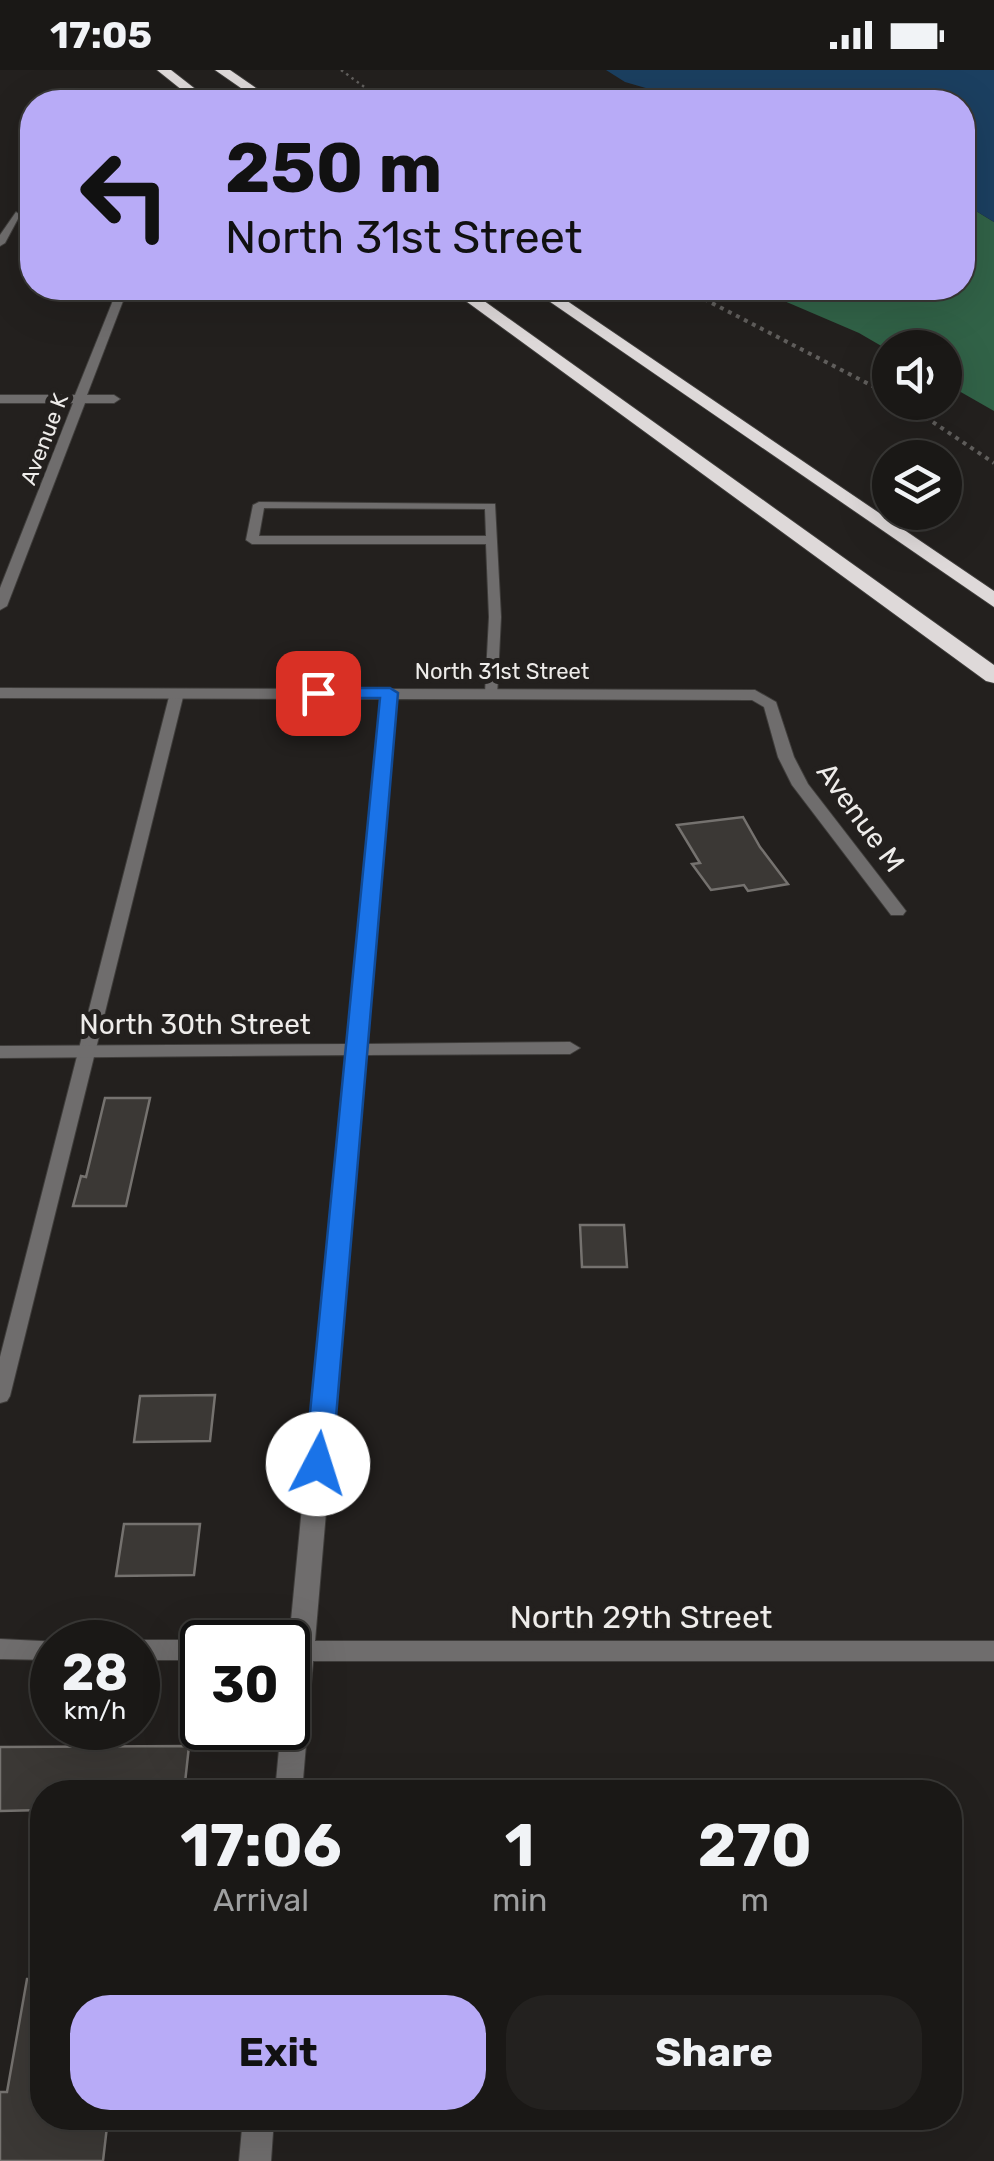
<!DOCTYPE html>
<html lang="en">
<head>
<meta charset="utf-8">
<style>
	:root { --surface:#1a1816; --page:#23211f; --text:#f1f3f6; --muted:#9fa0a1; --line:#383735; --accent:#b8abf7 }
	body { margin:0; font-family:Rubik,sans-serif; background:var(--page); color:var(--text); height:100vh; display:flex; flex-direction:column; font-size:38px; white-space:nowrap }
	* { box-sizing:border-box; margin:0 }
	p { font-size:32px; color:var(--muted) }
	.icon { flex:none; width:55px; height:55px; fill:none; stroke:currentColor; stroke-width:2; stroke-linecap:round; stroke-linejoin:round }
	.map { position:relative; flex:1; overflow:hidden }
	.panel { position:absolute; left:30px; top:1710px; width:932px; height:350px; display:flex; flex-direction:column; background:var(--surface); border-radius:40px; box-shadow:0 10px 40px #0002,0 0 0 2px var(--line) }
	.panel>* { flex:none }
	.top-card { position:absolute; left:20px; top:20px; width:955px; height:210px; border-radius:40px; box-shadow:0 10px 40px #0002,0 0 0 2px var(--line); background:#b8abf7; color:#111; overflow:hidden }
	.fabs { position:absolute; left:872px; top:260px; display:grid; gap:20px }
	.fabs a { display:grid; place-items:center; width:90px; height:90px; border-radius:50%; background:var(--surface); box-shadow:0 10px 40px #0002,0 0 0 2px var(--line); font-size:50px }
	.speed { position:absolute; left:30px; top:1550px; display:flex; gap:20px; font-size:50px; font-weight:700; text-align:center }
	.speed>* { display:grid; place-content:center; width:130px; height:130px; border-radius:50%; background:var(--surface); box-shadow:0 10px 40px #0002,0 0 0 2px var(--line); line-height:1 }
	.speed small { font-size:25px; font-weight:400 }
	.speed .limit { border:5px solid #111; border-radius:15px; background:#fff; color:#111 }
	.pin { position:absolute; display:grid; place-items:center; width:85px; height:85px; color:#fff; margin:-42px; border-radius:20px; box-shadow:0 5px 15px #0006 }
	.me { position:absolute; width:110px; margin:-55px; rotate:5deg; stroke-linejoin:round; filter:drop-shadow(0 0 8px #0008) }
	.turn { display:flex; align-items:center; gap:35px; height:210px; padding:0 40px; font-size:45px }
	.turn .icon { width:130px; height:130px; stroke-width:2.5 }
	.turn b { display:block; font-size:70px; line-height:85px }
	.eta { display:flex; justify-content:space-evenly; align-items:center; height:170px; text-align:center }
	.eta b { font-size:60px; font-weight:700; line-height:70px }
	.cta { display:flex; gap:20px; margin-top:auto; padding:20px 40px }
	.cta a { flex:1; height:115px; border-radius:40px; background:var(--accent); color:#111; font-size:40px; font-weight:700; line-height:115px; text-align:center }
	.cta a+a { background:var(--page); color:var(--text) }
	.status { display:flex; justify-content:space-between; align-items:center; height:70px; padding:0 50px; background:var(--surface); direction:ltr }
	.status svg { height:28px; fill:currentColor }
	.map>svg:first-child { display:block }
	.forest { fill:#316247 }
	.water { fill:#1b3f60 }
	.building { fill:#3b3835; stroke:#75726f; stroke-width:2.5 }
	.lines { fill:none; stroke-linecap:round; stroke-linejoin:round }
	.lane-casing { stroke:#3f3d3b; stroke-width:2 }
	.street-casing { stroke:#3f3d3b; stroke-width:2 }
	.highway-casing { stroke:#3f3d3b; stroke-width:2 }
	.path-far1 { stroke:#605e5c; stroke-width:2.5; stroke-dasharray:2.5 4; stroke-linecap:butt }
	.path { stroke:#605e5c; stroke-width:4; stroke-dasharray:4 5; stroke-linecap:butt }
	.lane { fill:#6f6d6d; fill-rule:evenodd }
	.street { fill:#6f6d6d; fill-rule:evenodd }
	.highway { fill:#ded9d9; fill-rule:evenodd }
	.route { fill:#1a73e8; stroke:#114b97; stroke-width:2.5 }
	.labels { text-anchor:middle; stroke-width:10; stroke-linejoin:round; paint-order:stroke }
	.far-street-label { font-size:22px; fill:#eeecea; stroke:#23201e }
	.street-label { font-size:28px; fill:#eeecea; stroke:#23201e }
	.near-street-label { font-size:32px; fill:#eeecea; stroke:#23201e }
</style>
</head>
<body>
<div class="status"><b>17:05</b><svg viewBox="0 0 49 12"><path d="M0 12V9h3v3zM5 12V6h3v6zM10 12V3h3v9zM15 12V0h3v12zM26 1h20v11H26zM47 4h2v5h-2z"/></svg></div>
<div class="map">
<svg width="994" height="2091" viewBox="0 0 994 2091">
	<rect width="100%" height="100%" fill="#23201e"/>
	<path class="forest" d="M963,133L994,152V341L945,313V278H890V281L859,263L754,218H962Z"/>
	<path class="water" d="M606,0H994V152L963,133L962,32H694L625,12Z"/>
	<path class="building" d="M743,747L760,777L788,814L748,821L744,815L711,820L692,794L700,793L677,755Z
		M105,1028H150L126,1136H73L81,1106L86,1107Z
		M580,1155H624L627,1197H582Z
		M215,1325L210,1371L134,1372L140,1326Z
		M124,1454H200L194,1505L116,1506Z
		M189,1676L184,1722H42V1740L0,1741V1677Z
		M27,1909L42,1910V2048H108L103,2091H0V2022H7Z"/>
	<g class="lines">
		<g class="lane-casing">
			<path id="lane" d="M16,142L20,145L5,173L0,176V165Z
				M259,432L495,434L501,547L497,626L492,627L485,623L489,547L486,474H252L246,470L253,435ZM264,438L485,439L486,466H259Z
				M177,619L184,623L10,1326L7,1331L0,1333V1287L170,623Z"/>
		</g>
		<g class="street-casing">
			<path id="street" d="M118,218H128L87,325H114L120,329L114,333H85L7,536L0,540V518L73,333H0V325H75Z
				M0,618L755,620L776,632L794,687L808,714L903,837L906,841L903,845H891L792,715L778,687L764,637L752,630L396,629L366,974L570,972L580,978L570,984L365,985L315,1571H994V1591H313L302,1722H275L281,1658H288V1572H283L289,1571L346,985L0,988V976L347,974L381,629L0,628Z
				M0,1569L61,1572H52V1590L0,1589Z
				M138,1570H202L211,1572H202V1590H138V1572H129Z
				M243,2048H274L271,2091H239Z"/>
		</g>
		<g class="highway-casing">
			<path id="highway" d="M157,0H171L212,32H197Z
				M215,0H230L276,32H261Z
				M448,218H466L994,595V613L986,611Z
				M530,218H548L994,521V537Z"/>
		</g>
		<path class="path-far1" d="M341,0L385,32
			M683,218L709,231"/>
		<path class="path" d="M704,229L890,325
			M903,332L994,393"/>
		<use href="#lane" class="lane"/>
		<use href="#street" class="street"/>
		<use href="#highway" class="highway"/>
	</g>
	<path class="route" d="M390,618L398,623L332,1394L328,1401H309L305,1394L380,628H318L310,623L318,618Z"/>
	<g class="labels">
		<g class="far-street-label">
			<text transform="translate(44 369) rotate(-69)" y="8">Avenue K</text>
			<text x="502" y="609">North 31st Street</text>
		</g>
		<g class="street-label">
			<text transform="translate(861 747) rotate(54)" y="10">Avenue M</text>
			<text x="195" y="964">North 30th Street</text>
		</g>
		<g class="near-street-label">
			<text x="641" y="1558">North 29th Street</text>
		</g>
	</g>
</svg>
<div class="fabs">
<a><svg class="icon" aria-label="sound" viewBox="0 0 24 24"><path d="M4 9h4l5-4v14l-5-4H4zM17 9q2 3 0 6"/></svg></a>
<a><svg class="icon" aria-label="layers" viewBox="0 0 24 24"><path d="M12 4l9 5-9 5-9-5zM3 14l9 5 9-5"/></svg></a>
</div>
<div class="speed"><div>28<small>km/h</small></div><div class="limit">30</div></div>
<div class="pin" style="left:318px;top:623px;background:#d93025"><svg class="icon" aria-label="arrive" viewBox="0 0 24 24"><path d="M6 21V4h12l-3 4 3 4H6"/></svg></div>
<svg class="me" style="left:318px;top:1394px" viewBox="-20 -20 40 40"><circle r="19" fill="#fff"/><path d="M0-13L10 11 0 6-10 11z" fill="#1a73e8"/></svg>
<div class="top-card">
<div class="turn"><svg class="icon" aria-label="left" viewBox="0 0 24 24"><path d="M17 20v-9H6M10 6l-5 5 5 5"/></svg><div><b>250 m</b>North 31st Street</div></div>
</div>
<section class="panel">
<div class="eta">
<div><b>17:06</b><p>Arrival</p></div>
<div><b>1</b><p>min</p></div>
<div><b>270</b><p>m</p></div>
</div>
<div class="cta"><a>Exit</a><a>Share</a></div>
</section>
</div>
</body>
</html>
